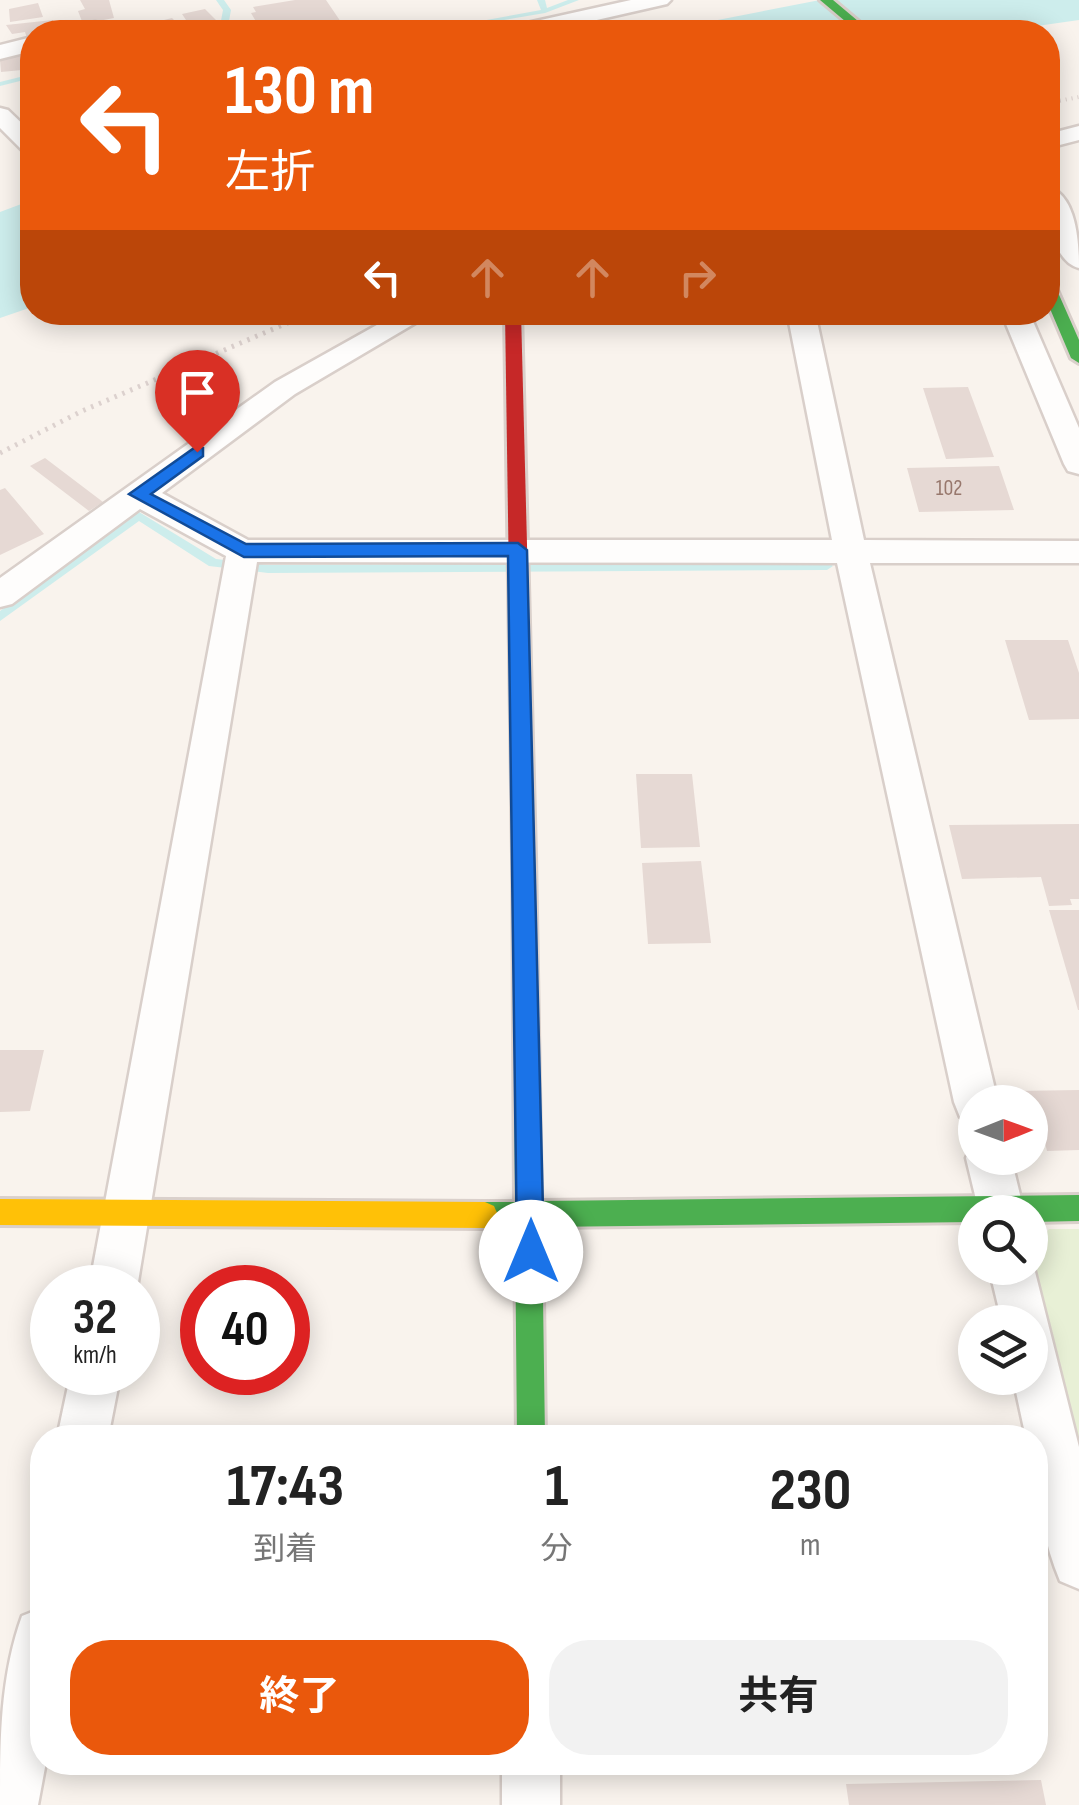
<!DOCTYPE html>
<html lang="ja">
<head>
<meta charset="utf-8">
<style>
	:root { --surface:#fff; --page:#f2f2f2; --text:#222; --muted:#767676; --accent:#ea580c }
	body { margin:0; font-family:"Sofia Sans Condensed","Noto Sans JP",sans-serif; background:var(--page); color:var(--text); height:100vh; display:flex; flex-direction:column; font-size:38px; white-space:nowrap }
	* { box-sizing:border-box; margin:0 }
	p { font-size:32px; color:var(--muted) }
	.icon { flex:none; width:55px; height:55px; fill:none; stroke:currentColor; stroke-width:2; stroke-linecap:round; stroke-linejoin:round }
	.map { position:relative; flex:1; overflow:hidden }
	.side { position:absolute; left:30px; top:1425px; width:1018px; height:350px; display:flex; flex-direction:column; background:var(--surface); border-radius:40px; box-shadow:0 5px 25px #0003 }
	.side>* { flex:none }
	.banner { position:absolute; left:20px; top:20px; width:1040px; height:305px; border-radius:40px; box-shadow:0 5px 25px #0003; background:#ea580c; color:#fff; overflow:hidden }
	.needle { width:65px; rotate:89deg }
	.buttons { position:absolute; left:958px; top:1085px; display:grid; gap:20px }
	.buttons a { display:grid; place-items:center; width:90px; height:90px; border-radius:50%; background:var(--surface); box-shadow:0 5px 25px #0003; font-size:50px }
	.speed { position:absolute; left:30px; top:1265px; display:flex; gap:20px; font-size:50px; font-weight:700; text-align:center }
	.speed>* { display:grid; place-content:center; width:130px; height:130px; border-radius:50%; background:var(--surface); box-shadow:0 5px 25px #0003; line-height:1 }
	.speed small { font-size:25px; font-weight:400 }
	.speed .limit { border:15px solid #d22; background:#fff; color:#111 }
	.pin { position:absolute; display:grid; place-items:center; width:85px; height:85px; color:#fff; margin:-102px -42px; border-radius:50% 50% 50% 0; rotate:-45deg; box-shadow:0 0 10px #0007 }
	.pin .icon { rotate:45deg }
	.me { position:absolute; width:110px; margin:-55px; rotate:0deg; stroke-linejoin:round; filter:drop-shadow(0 0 8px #0008) }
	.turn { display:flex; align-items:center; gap:35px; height:210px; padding:0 40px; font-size:45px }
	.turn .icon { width:130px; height:130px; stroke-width:2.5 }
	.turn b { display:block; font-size:70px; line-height:85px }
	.lanes { display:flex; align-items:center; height:95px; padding:0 40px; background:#0003; justify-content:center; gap:50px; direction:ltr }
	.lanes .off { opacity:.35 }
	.eta { display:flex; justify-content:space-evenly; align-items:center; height:170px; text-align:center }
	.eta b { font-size:60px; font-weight:700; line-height:70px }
	.button { display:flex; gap:20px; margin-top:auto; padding:20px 40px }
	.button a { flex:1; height:115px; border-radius:40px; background:var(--accent); color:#fff; font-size:40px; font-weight:700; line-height:115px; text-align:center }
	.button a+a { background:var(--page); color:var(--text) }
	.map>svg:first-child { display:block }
	.green { fill:#e8f0d6 }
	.water { fill:#cdedec }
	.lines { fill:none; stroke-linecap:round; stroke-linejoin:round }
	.stream { fill:#cdedec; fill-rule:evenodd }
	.building { fill:#e6d9d4 }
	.street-casing { stroke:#d9cfca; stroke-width:5 }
	.fast-casing { stroke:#dad0cb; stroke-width:6 }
	.slow-casing { stroke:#dad0cb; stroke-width:6 }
	.jam-casing { stroke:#dad0cb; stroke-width:6 }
	.path-far1 { stroke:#dcd1ce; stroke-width:4; stroke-dasharray:1 5; stroke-linecap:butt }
	.path { stroke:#dcd1ce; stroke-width:5; stroke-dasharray:2.5 6; stroke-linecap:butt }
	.street { fill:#fefdfc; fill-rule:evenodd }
	.fast { fill:#4caf50; fill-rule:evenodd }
	.slow { fill:#ffc107; fill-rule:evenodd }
	.jam { fill:#c62828; fill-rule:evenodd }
	.route { fill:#1a73e8; stroke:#114b97; stroke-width:2.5 }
	.labels { text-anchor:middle; stroke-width:10; stroke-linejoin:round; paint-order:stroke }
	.number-label { font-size:22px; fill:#98786d }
</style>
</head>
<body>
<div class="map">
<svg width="1079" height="1805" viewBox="0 0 1079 1805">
	<rect width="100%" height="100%" fill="#f9f3ed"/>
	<path class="green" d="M1049,1229H1079V1463L1030,1254Z"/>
	<path class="water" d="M820,0H1079V20L994,32H656Z
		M32,200V307L0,318V212Z"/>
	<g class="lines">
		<path class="stream" d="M216,0H224L231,10L227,32H196V30L220,26L223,10Z
			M537,0H545L547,8L568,0H579L545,13L434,32H420L541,10Z
			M32,74V78L0,86V82Z
			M139,512L216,559L268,565L827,562L833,566L827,570L268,573L209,566L139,521L0,621V611Z"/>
	</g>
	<path class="building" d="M80,0H109L114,18L83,24L78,11L85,9Z
		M295,0H326L343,25L301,32H269L261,30L251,13L256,12L253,7Z
		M38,3L43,17L10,22L9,9Z
		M205,9L216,20L190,26L182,14Z
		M172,18L184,30L151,32L144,25Z
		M53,20L56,32H32V37L27,38L25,32L12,34L6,25Z
		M27,51L32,58V69L1,72L0,60Z
		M968,387L994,457L946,459L923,388Z
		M45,458L103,502L89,511L30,466Z
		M999,466L1014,510L919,512L907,468Z
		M5,488L44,534L0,555V490Z
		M1005,640H1068L1079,673V719L1029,720Z
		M636,774H692L700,847L641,848Z
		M1079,824V899H1070L1072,905L1049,906L1041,877L962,879L949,825Z
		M701,861L711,943L648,944L642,863Z
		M1049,910H1079V1010H1078Z
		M0,1050H44L30,1111L0,1112Z
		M1079,1090V1150L1047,1151L1045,1143H1030V1102H1011L1008,1091Z
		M1041,1780L1046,1805H849L846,1784Z"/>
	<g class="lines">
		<g class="street-casing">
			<path id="street" d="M631,0H671L667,4L544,32H506L509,27Z
				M95,22L103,24V32H70L73,27Z
				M32,37V51L0,59V45Z
				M0,108L8,110L32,133V153L23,151L0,128Z
				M1079,126V140L1048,148V134Z
				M1048,187C1077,195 1079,244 1079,268C1051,261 1047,211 1048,187Z
				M400,312H434L295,394L162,493L248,540H832L787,312H815L864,540L1079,541V563H870L998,1102H975V1123L960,1117L954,1102L837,563L257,562L137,1288H89L226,556L140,509L12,604L0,607V578L275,382Z
				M1001,312H1029L1079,428V474L1068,471L1064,464Z
				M973,1142L975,1158H1011L1023,1207L1021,1212H979L966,1158Z
				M1030,1252L1079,1447V1589L1060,1581C1041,1536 1035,1486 1035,1438H1026L1013,1378H1030V1322H1002L989,1268H1030Z
				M71,1372H121L108,1438H57Z
				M42,1608V1762H46L38,1805H0C0,1741 0,1677 22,1616Z
				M502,1762H560V1805H502Z"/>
		</g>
		<g class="fast-casing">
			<path id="fast" d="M820,0H833L871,32H858Z
				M1048,283L1056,288L1079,340V363L1071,358L1048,304Z
				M524,846L532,849L535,855L541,1201L1079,1195V1221L1030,1222V1212H975V1222L542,1227L545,1438H517L515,1228H485L476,1224L472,1215L476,1206L485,1202H515L513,855L516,849Z"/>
		</g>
		<g class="slow-casing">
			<path id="slow" d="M0,1199L485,1202L494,1206L498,1215L494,1224L485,1228L0,1225Z"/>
		</g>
		<g class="jam-casing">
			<path id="jam" d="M505,312H521L535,855L532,861H516L513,855Z"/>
		</g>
		<path class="path-far1" d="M1048,103L1079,97"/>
		<path class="path" d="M0,453L82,411L313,312"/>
		<use href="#street" class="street"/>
		<use href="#fast" class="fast"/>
		<use href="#slow" class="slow"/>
		<use href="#jam" class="jam"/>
	</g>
	<path class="route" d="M197,446L203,448V456L151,494L246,544L518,543L527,550L544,1252L540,1262L531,1265L521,1262L517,1252L508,556L244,557L129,494Z"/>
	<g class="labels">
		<g class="number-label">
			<text x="949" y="495">102</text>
		</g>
	</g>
</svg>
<div class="buttons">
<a><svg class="needle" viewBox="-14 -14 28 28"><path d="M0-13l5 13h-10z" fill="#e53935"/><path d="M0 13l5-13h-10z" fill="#767676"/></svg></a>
<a><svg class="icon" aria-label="search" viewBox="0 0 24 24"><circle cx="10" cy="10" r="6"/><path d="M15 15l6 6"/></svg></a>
<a><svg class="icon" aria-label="layers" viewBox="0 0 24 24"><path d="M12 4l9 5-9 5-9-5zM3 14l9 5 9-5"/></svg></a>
</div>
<div class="speed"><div>32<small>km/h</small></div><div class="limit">40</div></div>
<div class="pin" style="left:197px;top:452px;background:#d93025"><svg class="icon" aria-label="arrive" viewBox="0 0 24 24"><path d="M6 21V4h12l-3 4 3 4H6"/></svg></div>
<svg class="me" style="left:531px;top:1252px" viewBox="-20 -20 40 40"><circle r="19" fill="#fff"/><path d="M0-13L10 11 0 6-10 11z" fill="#1a73e8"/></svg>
<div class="banner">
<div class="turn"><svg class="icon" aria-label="left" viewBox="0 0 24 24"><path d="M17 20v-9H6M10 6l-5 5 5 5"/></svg><div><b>130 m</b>左折</div></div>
<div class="lanes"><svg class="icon" aria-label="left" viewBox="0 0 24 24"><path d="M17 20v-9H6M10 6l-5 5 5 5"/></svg><svg class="icon off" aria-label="ahead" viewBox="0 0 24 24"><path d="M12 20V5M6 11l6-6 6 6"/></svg><svg class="icon off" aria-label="ahead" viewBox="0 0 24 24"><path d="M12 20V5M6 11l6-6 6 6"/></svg><svg class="icon off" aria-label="right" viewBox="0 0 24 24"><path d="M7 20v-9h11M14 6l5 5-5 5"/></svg></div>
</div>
<section class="side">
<div class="eta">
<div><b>17:43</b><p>到着</p></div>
<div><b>1</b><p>分</p></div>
<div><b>230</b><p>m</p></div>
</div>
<div class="button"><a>終了</a><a>共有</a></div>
</section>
</div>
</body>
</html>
